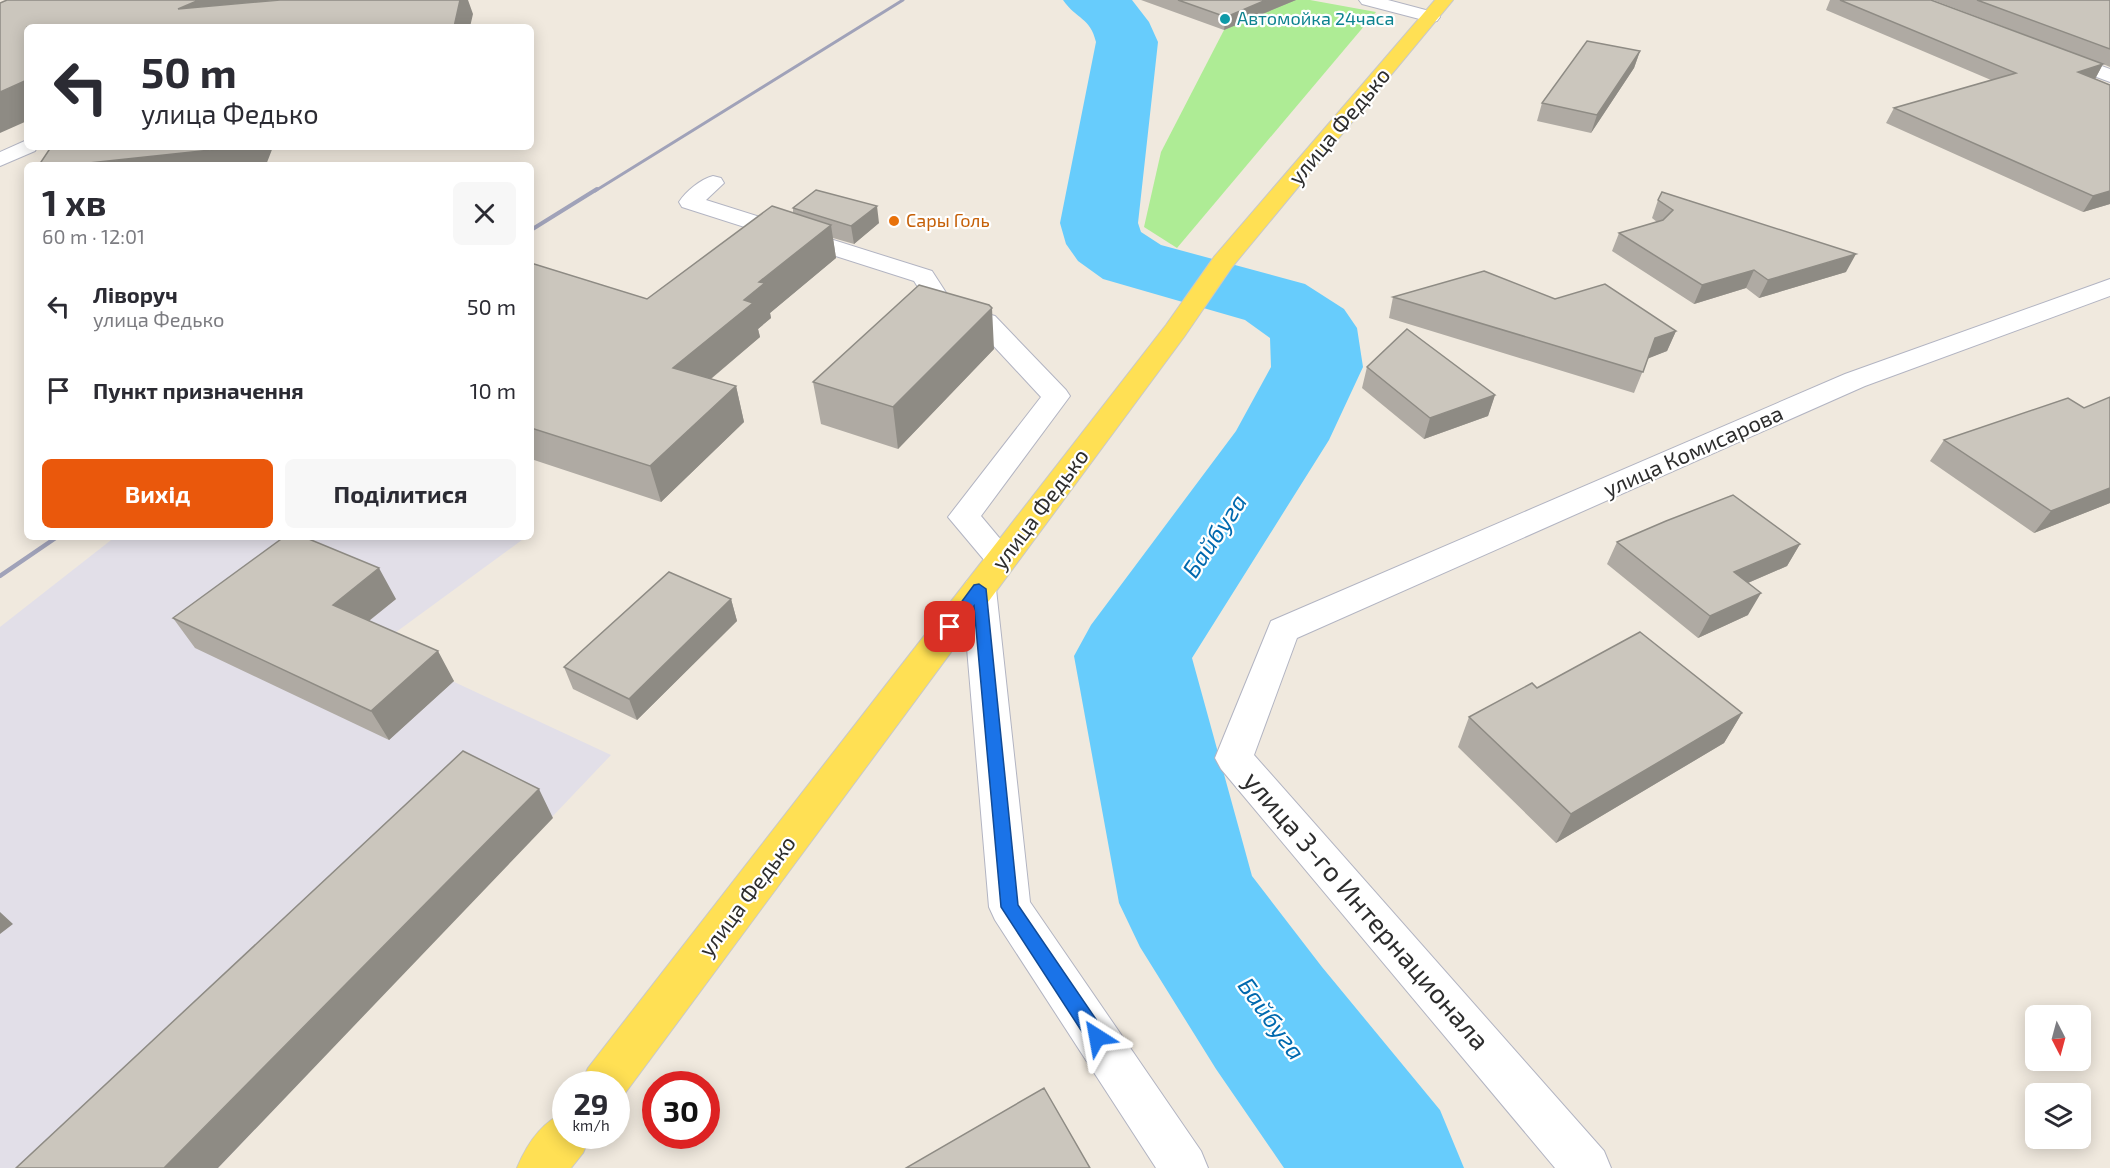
<!DOCTYPE html>
<html lang="uk">
<head>
<meta charset="utf-8">
<style>
	:root { --surface:#fff; --page:#f7f7f7; --text:#2b2b33; --muted:#7c7c81; --accent:#ea580c }
	body { margin:0; font-family:"Exo 2",sans-serif; background:var(--page); color:var(--text); height:100vh; display:flex; flex-direction:column; font-size:22px; white-space:nowrap }
	* { box-sizing:border-box; margin:0 }
	p { font-size:20px; color:var(--muted) }
	.icon { flex:none; width:33px; height:33px; fill:none; stroke:currentColor; stroke-width:2; stroke-linecap:round; stroke-linejoin:round }
	.map { position:relative; flex:1; overflow:hidden }
	.side { position:absolute; left:24px; top:162px; width:510px; height:378px; display:flex; flex-direction:column; background:var(--surface); border-radius:9px; box-shadow:0 3px 15px #0003 }
	.side>* { flex:none }
	.top-card { position:absolute; left:24px; top:24px; width:510px; height:126px; border-radius:9px; box-shadow:0 3px 15px #0003; background:#fff; color:var(--text); overflow:hidden }
	.needle { width:39px; rotate:174deg }
	.tools { position:absolute; left:2025px; top:1005px; display:grid; gap:12px }
	.tools a { display:grid; place-items:center; width:66px; height:66px; border-radius:9px; background:var(--surface); box-shadow:0 3px 15px #0003; font-size:30px }
	.speed { position:absolute; left:552px; top:1071px; display:flex; gap:12px; font-size:30px; font-weight:700; text-align:center }
	.speed>* { display:grid; place-content:center; width:78px; height:78px; border-radius:50%; background:var(--surface); box-shadow:0 3px 15px #0003; line-height:1 }
	.speed small { font-size:15px; font-weight:400 }
	.speed .limit { border:9px solid #d22; background:#fff; color:#111 }
	.pin { position:absolute; display:grid; place-items:center; width:51px; height:51px; color:#fff; margin:-26px; border-radius:12px; box-shadow:0 3px 9px #0006 }
	.me { position:absolute; width:66px; margin:-33px; rotate:326deg; stroke-linejoin:round; filter:drop-shadow(0 0 4px #0008) }
	.turn { display:flex; align-items:center; gap:21px; height:126px; padding:0 18px; font-size:27px }
	.turn .icon { width:78px; height:78px; stroke-width:2.5 }
	.turn b { display:block; font-size:42px; line-height:51px }
	.round { display:grid; place-items:center; flex:none; width:63px; height:63px; border-radius:9px; background:var(--page) }
	.overview { display:flex; align-items:center; justify-content:space-between; height:102px; padding:0 18px }
	h1 { font-size:36px; font-weight:700; line-height:45px }
	.button { display:flex; gap:12px; margin-top:auto; padding:12px 18px }
	.button a { flex:1; height:69px; border-radius:9px; background:var(--accent); color:#fff; font-size:24px; font-weight:700; line-height:69px; text-align:center }
	.button a+a { background:var(--page); color:var(--text) }
	ul { padding:0; list-style:none }
	li { display:flex; align-items:center; gap:18px; height:84px; padding:0 18px }
	li div { flex:1 }
	li b { display:block; font-size:22px }
	li em { font-style:normal }
	.map>svg:first-child { display:block }
	.industrial { fill:#e2dfe8 }
	.green { fill:#aeec95 }
	.lines { fill:none; stroke-linecap:round; stroke-linejoin:round }
	.river { fill:#67ccfc; fill-rule:evenodd }
	.minor-casing { stroke:#b2b4c2; stroke-width:2 }
	.major-casing { stroke:#c8c8c8; stroke-width:2 }
	.minor { fill:#fff; fill-rule:evenodd }
	.major { fill:#ffe054; fill-rule:evenodd }
	.rail-far2 { stroke:#a0a2b9; stroke-width:3 }
	.rail-far1 { stroke:#a0a2b9; stroke-width:4 }
	.rail { stroke:#a0a2b9; stroke-width:4.5 }
	.wall { fill:#afaaa3 }
	.shaded-wall { fill:#8e8b84 }
	.building { fill:#cbc6bd; stroke:#8e8b84; stroke-width:1.5 }
	.route { fill:#1a73e8; stroke:#114b97; stroke-width:1.5 }
	.culture-dot { fill:#0f9aa8; stroke:#fff; stroke-width:2 }
	.food-dot { fill:#e8710a; stroke:#fff; stroke-width:2 }
	.labels { text-anchor:middle; stroke-width:4.5; stroke-linejoin:round; paint-order:stroke }
	.far-culture-label { font-size:18px; fill:#0d838f; stroke:#fff; text-anchor:start }
	.far-food-label { font-size:18px; fill:#c56008; stroke:#fff; text-anchor:start }
	.street-label { font-size:22px; fill:#2d2d2d; stroke:#fff }
	.water-label { font-size:24px; font-style:italic; fill:#0069ae; stroke:#fff }
	.near-street-label { font-size:27px; fill:#2d2d2d; stroke:#fff }
</style>
</head>
<body>
<div class="map">
<svg width="2110" height="1168" viewBox="0 0 2110 1168">
	<rect width="100%" height="100%" fill="#f0e9de"/>
	<path class="industrial" d="M115,537H526L377,646L611,755L218,1168H0V627Z"/>
	<path class="green" d="M1246,0H1310L1376,12L1177,248L1144,227L1161,152L1224,30Z"/>
	<g class="lines">
		<path class="river" d="M1063,0H1132L1149,22L1158,42L1138,223L1141,232L1161,245L1305,284L1344,309L1357,328L1363,367L1329,440L1192,658L1252,876L1322,967L1440,1110L1464,1168H1284L1216,1069L1140,947L1119,903L1074,656L1091,625L1236,431L1271,367L1270,338L1245,320L1103,279L1078,261L1066,244L1060,223L1096,42C1090,17 1077,20 1063,0Z"/>
		<g class="minor-casing">
			<path id="minor" d="M1359,0H1388L1437,13L1440,17L1437,21L1431,22L1362,4Z
				M2058,50L2110,69V82L2051,60L2049,56L2051,52Z
				M27,140V147H37L35,151L0,166V152Z
				M713,176L721,178L724,183L706,200L932,271L954,305L995,316L1066,390L1070,396L981,516L1017,559L1012,567L1001,570L990,567L948,517L1041,397L977,328L936,315L914,281L682,207L679,202C686,191 701,179 713,176Z
				M2110,279V296L1865,386L1297,638L1254,755L1604,1151L1611,1168H1555L1221,769L1215,758L1271,621L1845,374Z
				M979,577L991,581L996,589L1030,902L1201,1151L1208,1168H1156L995,920L989,907L962,589L967,581Z"/>
		</g>
		<g class="major-casing">
			<path id="major" d="M1435,0H1453L1232,267L1184,337L620,1100L616,1102V1084H581L588,1068L1166,325L1214,257Z
				M566,1112V1136H590L583,1153L571,1168H517C527,1144 541,1122 566,1112Z"/>
		</g>
		<use href="#minor" class="minor"/>
		<use href="#major" class="major"/>
		<path class="rail-far2" d="M595,191L903,0"/>
		<path class="rail-far1" d="M531,230L597,189"/>
		<path class="rail" d="M0,576L57,537"/>
	</g>
	<path class="wall" d="M1141,0H1296L1224,30Z
		M1830,0H1931L2069,51L1933,0H2110V67L2103,64L2095,79L2110,204L2083,212L1886,123L1894,108L1991,80L1826,10Z
		M1640,51L1634,68L1591,133L1537,121L1542,103Z
		M1658,200L1846,272L1759,298L1746,288L1694,304L1612,251L1619,233L1657,222L1652,218Z
		M793,208L879,223L854,244L833,238L836,258L770,313L771,318L758,329L760,337L711,379L736,386L744,422L661,502L531,459V263L647,299L793,213Z
		M1393,297L1555,299L1676,331L1667,351L1648,358L1634,393L1389,318Z
		M994,349L898,449L821,424L813,382Z
		M1367,367L1495,395L1488,416L1424,439L1362,388Z
		M1944,440L2110,503L2034,533L1930,461Z
		M1617,542L1800,544L1787,566L1748,583V615L1698,638L1607,564Z
		M396,599L369,621L454,681L389,740L195,648L173,618Z
		M731,599L737,621L637,720L573,689L564,667Z
		M1537,688L1742,713L1724,743L1556,843L1458,747L1469,717Z"/>
	<path class="shaded-wall" d="M199,0H278L178,9Z
		M460,0H468L473,14L470,27H454Z
		M1266,0H1296L1224,30L1226,17Z
		M1640,51L1634,68L1591,133L1597,115Z
		M2103,64L2095,79L2078,72Z
		M27,80V121L0,133V92Z
		M239,147H273L266,165H70Z
		M2110,191V204L2083,212L2093,196Z
		M877,206L879,223L854,244L851,226Z
		M831,225L836,258L770,313L771,318L758,329L760,337L682,403L673,368L744,300L759,282Z
		M1856,254L1846,272L1759,298L1768,280Z
		M1754,270L1746,288L1694,304L1702,285Z
		M992,308L994,349L898,449L893,407Z
		M1676,331L1667,351L1647,359L1655,338Z
		M736,386L744,422L661,502L650,466Z
		M1495,395L1488,416L1424,439L1430,418Z
		M2110,488V503L2034,533L2051,511Z
		M1800,544L1787,566L1722,594L1734,572Z
		M379,568L396,599L351,635L333,605Z
		M1761,593L1748,615L1698,638L1710,616Z
		M731,599L737,621L637,720L629,699Z
		M438,651L454,681L389,740L371,711Z
		M1742,713L1724,743L1556,843L1571,814Z
		M539,789L553,818L218,1168H164Z
		M0,912L13,924L0,934Z"/>
	<path class="building" d="M7,0H199L178,9L280,0H460L454,27H27V80L0,92V3Z
		M1178,0H1266L1226,17Z
		M1840,0H1931L2103,64L2078,72L2110,85V191L2093,196L1894,108L2016,73Z
		M1977,0H2110V49Z
		M1587,41L1640,51L1597,115L1542,103Z
		M51,147H239L70,165H39Z
		M816,190L877,206L851,226L793,208Z
		M1662,192L1856,254L1768,280L1754,270L1702,285L1619,233L1663,220L1673,210L1658,200Z
		M772,206L831,225L759,282L765,283L744,300L753,303L673,368L736,386L650,466L531,428V263L647,299Z
		M1484,271L1555,299L1605,284L1676,331L1655,338L1643,372L1393,297Z
		M919,285L989,305L992,308L893,407L813,382Z
		M1407,329L1495,395L1430,418L1367,367Z
		M2110,397V488L2051,511L1944,440L2068,398L2084,408Z
		M1733,495L1800,544L1734,572L1761,593L1710,616L1617,542L1666,521Z
		M284,537H304L379,568L333,605L438,651L371,711L173,618Z
		M669,572L731,599L629,699L564,667Z
		M1640,632L1742,713L1571,814L1469,717L1532,683L1537,688Z
		M463,751L539,789L164,1168H16Z
		M1044,1088L1090,1168H906Z"/>
	<path class="route" d="M979,584L986,589L1018,905L1104,1031L1106,1037L1104,1044L1097,1046L1090,1044L1001,907L974,606L955,630L950,632L943,627L974,585Z"/>
	<circle class="culture-dot" cx="1225" cy="19" r="6"/>
	<circle class="food-dot" cx="894" cy="221" r="6"/>
	<g class="labels">
		<g class="far-culture-label">
			<text x="1237" y="25">Автомойка 24часа</text>
		</g>
		<g class="far-food-label">
			<text x="906" y="227">Сары Голь</text>
		</g>
		<g class="street-label">
			<text transform="translate(1339 126) rotate(-50)" y="8">улица Федько</text>
			<text transform="translate(1693 451) rotate(-24)" y="8">улица Комисарова</text>
			<text transform="translate(1040 509) rotate(-53)" y="8">улица Федько</text>
			<text transform="translate(747 896) rotate(-53)" y="8">улица Федько</text>
		</g>
		<g class="water-label">
			<text transform="translate(1215 536) rotate(-56)" y="8">Байбуга</text>
			<text transform="translate(1271 1019) rotate(54)" y="8">Байбуга</text>
		</g>
		<g class="near-street-label">
			<text transform="translate(1366 911) rotate(49)" y="9">улица 3-го Интернационала</text>
		</g>
	</g>
</svg>
<div class="tools">
<a><svg class="needle" viewBox="-14 -14 28 28"><path d="M0-13l5 13h-10z" fill="#e53935"/><path d="M0 13l5-13h-10z" fill="#7c7c81"/></svg></a>
<a><svg class="icon" aria-label="layers" viewBox="0 0 24 24"><path d="M12 4l9 5-9 5-9-5zM3 14l9 5 9-5"/></svg></a>
</div>
<div class="speed"><div>29<small>km/h</small></div><div class="limit">30</div></div>
<div class="pin" style="left:950px;top:627px;background:#d93025"><svg class="icon" aria-label="arrive" viewBox="0 0 24 24"><path d="M6 21V4h12l-3 4 3 4H6"/></svg></div>
<svg class="me" style="left:1097px;top:1037px" viewBox="-20 -20 40 40"><path d="M0-17L14 15 0 8-14 15z" fill="#1a73e8" stroke="#fff" stroke-width="4"/></svg>
<div class="top-card">
<div class="turn"><svg class="icon" aria-label="left" viewBox="0 0 24 24"><path d="M17 20v-9H6M10 6l-5 5 5 5"/></svg><div><b>50 m</b>улица Федько</div></div>
</div>
<section class="side">
<div class="overview"><div><h1>1 хв</h1><p>60 m · 12:01</p></div><a class="round"><svg class="icon" aria-label="close" viewBox="0 0 24 24"><path d="M6 6l12 12M18 6L6 18"/></svg></a></div>
<ul>
<li><svg class="icon" aria-label="left" viewBox="0 0 24 24"><path d="M17 20v-9H6M10 6l-5 5 5 5"/></svg><div><b>Ліворуч</b><p>улица Федько</p></div><em>50 m</em></li>
<li><svg class="icon" aria-label="arrive" viewBox="0 0 24 24"><path d="M6 21V4h12l-3 4 3 4H6"/></svg><div><b>Пункт призначення</b></div><em>10 m</em></li>
</ul>
<div class="button"><a>Вихід</a><a>Поділитися</a></div>
</section>
</div>
</body>
</html>
